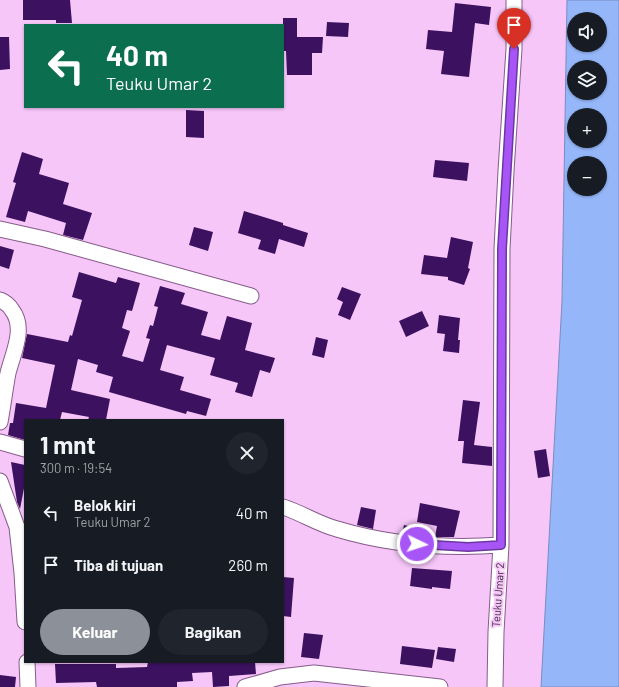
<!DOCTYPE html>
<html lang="id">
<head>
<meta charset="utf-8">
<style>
	:root { --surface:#171b24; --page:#20242c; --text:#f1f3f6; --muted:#9ea1a6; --accent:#8c9099 }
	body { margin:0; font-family:Barlow,sans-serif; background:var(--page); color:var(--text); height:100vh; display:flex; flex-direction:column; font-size:15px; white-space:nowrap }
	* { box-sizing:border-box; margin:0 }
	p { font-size:13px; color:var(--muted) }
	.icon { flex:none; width:22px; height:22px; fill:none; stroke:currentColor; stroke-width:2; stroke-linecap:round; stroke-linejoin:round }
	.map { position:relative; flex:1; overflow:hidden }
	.drawer { position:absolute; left:24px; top:419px; width:260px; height:244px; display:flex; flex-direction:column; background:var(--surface); border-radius:0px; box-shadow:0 1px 3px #0004 }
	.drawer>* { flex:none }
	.banner { position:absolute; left:24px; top:24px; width:260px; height:84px; border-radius:0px; box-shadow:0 1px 3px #0004; background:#0b6e4f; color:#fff; overflow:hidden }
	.buttons { position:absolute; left:567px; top:12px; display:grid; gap:8px }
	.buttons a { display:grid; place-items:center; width:40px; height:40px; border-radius:50%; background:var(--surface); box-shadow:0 1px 3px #0004; font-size:20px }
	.pin { position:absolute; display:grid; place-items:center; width:34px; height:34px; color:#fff; margin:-41px -17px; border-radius:50% 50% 50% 0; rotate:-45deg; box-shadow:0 0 4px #0007 }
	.pin .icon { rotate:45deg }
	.me { position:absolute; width:44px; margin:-22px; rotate:94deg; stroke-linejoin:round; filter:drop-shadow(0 0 3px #0008) }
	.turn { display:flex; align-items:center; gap:14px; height:84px; padding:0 16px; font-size:18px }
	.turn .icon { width:52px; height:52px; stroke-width:2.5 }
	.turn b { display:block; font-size:28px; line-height:34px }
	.round { display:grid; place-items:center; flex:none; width:42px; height:42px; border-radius:21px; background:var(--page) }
	.overview { display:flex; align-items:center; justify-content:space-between; height:68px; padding:0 16px }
	h1 { font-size:24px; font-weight:700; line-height:30px }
	.button { display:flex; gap:8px; margin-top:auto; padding:8px 16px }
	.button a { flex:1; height:46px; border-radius:24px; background:var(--accent); color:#fff; font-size:16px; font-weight:700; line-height:46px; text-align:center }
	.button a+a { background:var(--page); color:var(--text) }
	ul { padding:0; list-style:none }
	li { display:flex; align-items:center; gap:12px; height:52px; padding:0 16px }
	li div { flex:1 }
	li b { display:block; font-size:15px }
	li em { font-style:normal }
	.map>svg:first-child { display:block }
	.water { fill:#95b6f9; stroke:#7b8cc1; fill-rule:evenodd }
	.building { fill:#3c115f }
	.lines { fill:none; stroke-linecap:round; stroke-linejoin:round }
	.minor-casing { stroke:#865c89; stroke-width:17 }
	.minor { stroke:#fff; stroke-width:15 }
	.route-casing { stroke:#6d37a1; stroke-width:10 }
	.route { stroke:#a855f7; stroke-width:7 }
	.labels { text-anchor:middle; stroke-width:4; stroke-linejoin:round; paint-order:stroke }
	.street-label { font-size:11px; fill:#3d2b3e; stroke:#f6c6f9 }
</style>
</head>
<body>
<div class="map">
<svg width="619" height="687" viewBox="0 0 619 687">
	<rect width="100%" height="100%" fill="#f6c6f9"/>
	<path class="water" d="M567,0H619V687H541L562,301ZM574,19H600V45H574ZM574,67H600V93H574ZM574,115H600V141H574ZM574,163H600V189H574Z"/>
	<path class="building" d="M23,0H70L72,23H56V20H23Z
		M455,3L491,7L489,25L475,23L469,77L441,74L444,51L426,49L428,30L452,32Z
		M283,18H297V37H323L322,53H312V75H287L286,51H283Z
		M327,22L349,23L348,37L326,36Z
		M0,37H9L10,69L0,70Z
		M186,110L204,111V138L186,137Z
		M22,152L43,159L39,174L69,183L63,204L92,213L83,240L63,235L66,223L28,211L25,222L6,217L16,183L13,182Z
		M435,160L469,163L467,181L433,177Z
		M244,211L283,223V225L308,233L304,247L279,239L275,254L258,249L261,240L238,233Z
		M194,227L213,232L208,251L189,245Z
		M451,237L473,242L468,268L470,269L464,285L448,280V277L421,274L424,255L447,258Z
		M0,246L14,250L9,269L0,266Z
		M79,272L116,283L118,277L140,283L132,311L127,310L122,328L130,331L122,356L143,362L150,339L146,338L150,325L153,326L158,307L154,306L160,286L185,293L181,304L208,312L201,335L220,340L227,316L252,323L245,350L275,358L270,373L260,370L252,397L235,392L238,383L210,375L215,358L167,345L160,370L184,377L180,390L211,399L206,416L187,411L186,414L109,392L113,377L96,372L98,365L78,359L71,390L110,399L106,420H88L89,417L62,412L60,420H25V440L8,435L10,423H13L16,403L46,408L55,365L22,358L27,334L68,342L70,335L72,336L82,300L72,297Z
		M342,287L361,294L350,320L338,315L343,302L337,299Z
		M422,311L429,326L406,337L399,321Z
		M439,315L460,318L458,340H460L459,353L443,351L445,334L437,333Z
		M316,337L328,340L324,358L312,355Z
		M463,400L480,402L474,445L492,447V466L462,463L464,441H458Z
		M546,449L550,476L538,478L534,451Z
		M11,462L25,465V483L20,509L17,502Z
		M420,503L460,511L454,537H435L437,526L417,522Z
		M361,507L376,510L373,529L357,525Z
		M404,525L416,528L414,535L402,534Z
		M412,568L452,571L450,589L432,587V589L410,586Z
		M283,577L294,578L291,617L283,616Z
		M304,633L323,635L319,659L301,657Z
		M402,646L435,650L432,668L400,664Z
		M438,647L456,649L454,662L436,659Z
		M148,662H255L256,674L229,676V686L213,687L212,672L192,673L193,681L177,682V687H97L96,682L56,683L55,664H116V668L147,667Z
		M0,675L16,677L15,687H0Z"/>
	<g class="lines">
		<g class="minor-casing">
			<path id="minor" d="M0,229L45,239L251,296
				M0,300C5,302 9,305 12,310C26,328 13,353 8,373C5,389 3,406 0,422
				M0,442L25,449
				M0,481L17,527L22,573L25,622
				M283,507C302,513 318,524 337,529C390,545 446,549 501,545
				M27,662L28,687
				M245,687L280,677L314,673L440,687
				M495,687L496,632L501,545L502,249L506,171L514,49V0"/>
		</g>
		<use href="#minor" class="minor"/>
	</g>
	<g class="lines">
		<g class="route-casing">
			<path id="route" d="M417,544L468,547L501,545L502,249L514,49"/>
		</g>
		<use href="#route" class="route"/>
	</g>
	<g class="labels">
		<g class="street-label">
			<text transform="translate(498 595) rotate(-86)" y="4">Teuku Umar 2</text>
		</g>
	</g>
</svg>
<div class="buttons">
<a><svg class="icon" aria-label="sound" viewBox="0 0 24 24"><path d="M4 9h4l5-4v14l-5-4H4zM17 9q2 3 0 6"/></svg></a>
<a><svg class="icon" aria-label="layers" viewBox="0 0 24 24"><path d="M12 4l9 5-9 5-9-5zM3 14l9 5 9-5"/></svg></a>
<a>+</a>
<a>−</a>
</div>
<div class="pin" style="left:514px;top:49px;background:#d93025"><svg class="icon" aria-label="arrive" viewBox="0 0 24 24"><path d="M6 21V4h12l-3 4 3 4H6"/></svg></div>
<svg class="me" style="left:417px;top:544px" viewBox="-20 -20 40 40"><circle r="17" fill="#a855f7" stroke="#fff" stroke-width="3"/><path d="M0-11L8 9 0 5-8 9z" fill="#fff"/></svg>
<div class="banner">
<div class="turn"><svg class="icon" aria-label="left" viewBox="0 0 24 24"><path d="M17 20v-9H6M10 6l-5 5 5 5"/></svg><div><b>40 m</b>Teuku Umar 2</div></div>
</div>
<section class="drawer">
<div class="overview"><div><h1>1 mnt</h1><p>300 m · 19:54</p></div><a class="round"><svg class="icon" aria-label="close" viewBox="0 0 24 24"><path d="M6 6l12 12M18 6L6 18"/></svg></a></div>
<ul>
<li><svg class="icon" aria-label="left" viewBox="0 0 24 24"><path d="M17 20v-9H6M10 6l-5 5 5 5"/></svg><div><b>Belok kiri</b><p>Teuku Umar 2</p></div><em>40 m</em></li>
<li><svg class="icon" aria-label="arrive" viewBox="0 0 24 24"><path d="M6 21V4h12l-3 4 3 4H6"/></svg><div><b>Tiba di tujuan</b></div><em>260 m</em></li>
</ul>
<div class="button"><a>Keluar</a><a>Bagikan</a></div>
</section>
</div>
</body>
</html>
